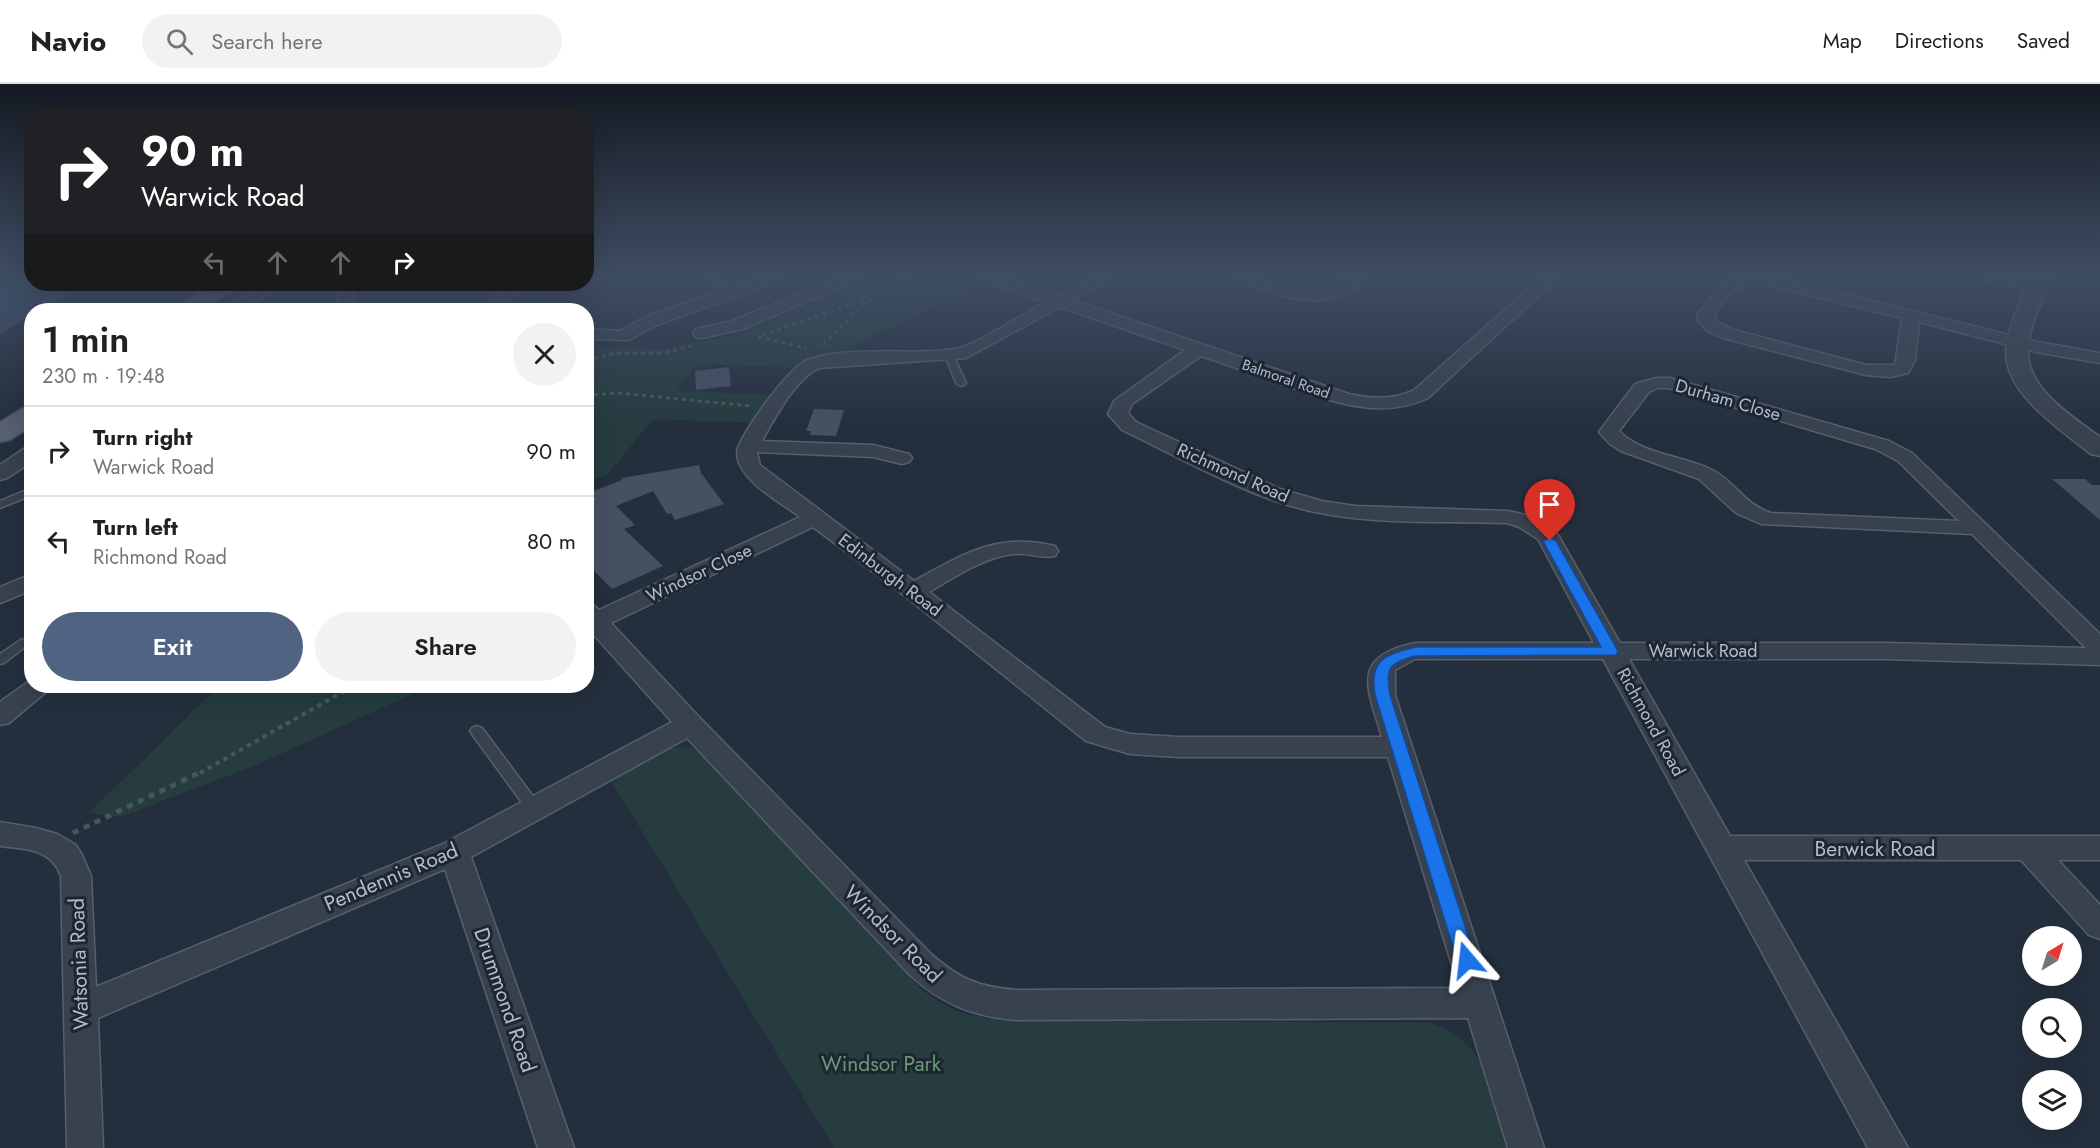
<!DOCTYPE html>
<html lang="en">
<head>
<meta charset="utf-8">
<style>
	:root { --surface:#fff; --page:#f2f2f2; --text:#202124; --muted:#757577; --line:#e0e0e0; --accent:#506383 }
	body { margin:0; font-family:Jost,sans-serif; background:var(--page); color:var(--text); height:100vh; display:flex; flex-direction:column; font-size:22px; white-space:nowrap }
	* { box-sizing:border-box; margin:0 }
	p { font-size:20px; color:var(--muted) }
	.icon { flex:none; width:33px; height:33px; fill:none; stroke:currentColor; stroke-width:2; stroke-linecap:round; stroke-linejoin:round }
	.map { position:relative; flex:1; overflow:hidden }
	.panel { position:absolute; left:24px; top:219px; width:570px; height:390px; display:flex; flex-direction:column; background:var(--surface); border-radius:24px; box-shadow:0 6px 24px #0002 }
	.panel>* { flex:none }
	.hud { position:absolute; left:24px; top:24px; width:570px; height:183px; border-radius:24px; box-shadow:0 6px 24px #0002; background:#202124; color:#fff; overflow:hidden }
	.needle { width:39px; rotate:38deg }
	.buttons { position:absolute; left:2022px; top:842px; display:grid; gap:12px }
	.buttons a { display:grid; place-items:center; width:60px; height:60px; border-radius:50%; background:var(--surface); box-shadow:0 6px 24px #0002; font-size:30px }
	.pin { position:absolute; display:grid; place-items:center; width:51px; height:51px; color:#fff; margin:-62px -26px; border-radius:50% 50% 50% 0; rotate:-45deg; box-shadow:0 0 6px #0007 }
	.pin .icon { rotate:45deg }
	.me { position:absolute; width:66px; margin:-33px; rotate:343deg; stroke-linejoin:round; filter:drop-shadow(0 0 4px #0008) }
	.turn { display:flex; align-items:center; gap:21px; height:126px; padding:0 18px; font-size:27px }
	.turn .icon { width:78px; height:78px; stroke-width:2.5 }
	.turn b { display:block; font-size:42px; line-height:51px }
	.lanes { display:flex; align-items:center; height:57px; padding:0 18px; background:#0003; justify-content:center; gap:30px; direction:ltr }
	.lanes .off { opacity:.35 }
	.round { display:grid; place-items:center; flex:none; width:63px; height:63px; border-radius:32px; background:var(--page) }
	.headline { display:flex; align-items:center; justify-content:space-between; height:102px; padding:0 18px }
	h1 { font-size:36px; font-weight:600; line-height:45px }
	.primary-button { display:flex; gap:12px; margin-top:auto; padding:12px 18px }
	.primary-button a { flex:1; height:69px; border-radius:36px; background:var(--accent); color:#fff; font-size:24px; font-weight:600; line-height:69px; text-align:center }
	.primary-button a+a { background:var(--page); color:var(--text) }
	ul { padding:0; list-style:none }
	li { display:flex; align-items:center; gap:18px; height:90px; padding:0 18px; border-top:2px solid var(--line) }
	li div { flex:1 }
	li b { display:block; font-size:22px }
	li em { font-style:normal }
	header { display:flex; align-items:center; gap:36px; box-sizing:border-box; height:84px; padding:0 30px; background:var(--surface); border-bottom:2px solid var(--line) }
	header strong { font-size:28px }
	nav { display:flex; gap:33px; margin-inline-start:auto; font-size:21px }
	.search { width:420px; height:54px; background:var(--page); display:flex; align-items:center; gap:15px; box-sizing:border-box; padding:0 21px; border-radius:33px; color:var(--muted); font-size:22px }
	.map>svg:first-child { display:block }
	.green { fill:#263c3f }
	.water { fill:#394c67 }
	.building { fill:#455162 }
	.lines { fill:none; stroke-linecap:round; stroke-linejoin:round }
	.service-casing { stroke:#565f6c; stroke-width:3 }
	.minor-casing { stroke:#565f6c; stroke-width:3 }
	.tertiary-casing { stroke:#565f6c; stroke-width:3 }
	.primary-casing { stroke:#414a57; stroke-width:3 }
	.path-far2 { stroke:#44595c; stroke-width:3; stroke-dasharray:4 4; stroke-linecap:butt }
	.path-far1 { stroke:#44595c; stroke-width:4; stroke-dasharray:4.5 4.5; stroke-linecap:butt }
	.path { stroke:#44595c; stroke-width:5; stroke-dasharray:6 6; stroke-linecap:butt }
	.service { fill:#38414e; fill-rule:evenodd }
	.minor { fill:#38414e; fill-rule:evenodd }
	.tertiary { fill:#38414e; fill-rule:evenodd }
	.primary { fill:#56606e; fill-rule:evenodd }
	.route { fill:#1a73e8; stroke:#114b97; stroke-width:1.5 }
	.labels { text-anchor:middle; stroke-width:6; stroke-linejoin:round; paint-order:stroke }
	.far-street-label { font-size:15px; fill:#b4bcc9; stroke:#1d2633 }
	.street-label { font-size:18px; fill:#b4bcc9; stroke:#1d2633 }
	.near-street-label { font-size:21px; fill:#b4bcc9; stroke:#1d2633 }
	.near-park-label { font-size:21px; fill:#6b9a76; stroke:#1d2633 }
</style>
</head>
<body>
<header>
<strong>Navio</strong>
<div class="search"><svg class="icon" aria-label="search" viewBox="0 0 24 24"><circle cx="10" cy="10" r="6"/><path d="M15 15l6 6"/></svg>Search here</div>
<nav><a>Map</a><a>Directions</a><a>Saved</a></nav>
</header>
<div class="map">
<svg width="2100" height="1064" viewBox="0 0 2100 1064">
	<rect width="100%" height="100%" fill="#242f3e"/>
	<path class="green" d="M876,193H974L985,196L833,273L805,278L795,284L716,280L693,285L677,307L775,311L755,339L653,335L608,390L587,398V262L660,265L737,251Z
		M219,602H430L254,682L120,733L89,729Z
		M682,663L691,664L703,671L743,711L921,905C947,926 973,935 1006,936L1431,939C1454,947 1469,958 1481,979L1506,1064H834L609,693L664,665Z"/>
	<path class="water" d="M0,193H31L32,200H85L39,226H32L31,231L0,250Z"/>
	<path class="building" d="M729,283L731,302L696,306L695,287Z
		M814,325L844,326L836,352L810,351L811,347H806Z
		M699,381L701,389L724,420L675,436L671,429L667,430L653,407L616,422L635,441L624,445L663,482L612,505L586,479V410L622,396V394Z
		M2052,395H2085L2092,401H2100V436Z"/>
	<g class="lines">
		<g class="service-casing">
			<path id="service" d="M706,194H712L738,206L731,208L706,198Z
				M350,200H364L344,205L340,203Z
				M949,268L953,271L966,299L964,301L961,302L956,299L945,271Z
				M32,404V411L0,424V417Z
				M22,555L28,559L26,562L4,579L0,580V570Z
				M477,642L482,644L538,719L540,723L538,727L533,729L528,727L472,650L470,647L472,644Z"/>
		</g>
		<g class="minor-casing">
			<path id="minor" d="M761,193H783L781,196L657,241L629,256L586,255V245L620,247L645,233Z
				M840,193H861L859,196L743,245L702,254L696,253L693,249L696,245L732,237Z
				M980,193H1002L1058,211L1092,193H1111L1109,196L1072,216L1349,310C1371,315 1393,316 1414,306L1542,193H1559L1428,314C1379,337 1332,317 1284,301C1256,291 1229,281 1201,272L1132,320L1128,329L1136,338L1280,405L1322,417L1355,422L1508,427L1535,433L1558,451L1620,559H1886L2086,564L1972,450L1761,440L1736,429L1699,395L1621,367L1610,360L1599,348L1635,300L1656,294H1670L1889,357L1912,369L2100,550V581L1886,575H1629L1730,752H2100V776H2058L2100,821V855L2089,851L2021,776H1744L1908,1064H1868L1603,575H1415L1395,586V611L1544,1064H1508L1468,934L1017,936C975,933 941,920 910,891L687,654L471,773L574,1064H538L445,785L98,934L103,1064H67L61,792C51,764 25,765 0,762V738L36,744L57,750L76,761L82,771L91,792L96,903L443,760L672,638L586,542V519L594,522L599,526L800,433C780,418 749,402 739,379C737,373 736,366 739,361C748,341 790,281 810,275C855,261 910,272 956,265C974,262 1026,229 1045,218L982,196ZM1060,223L1185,266L1114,317L1108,330L1122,346C1183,375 1254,417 1320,429C1381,441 1446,437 1507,439L1519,443L1538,455L1594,559H1415C1350,573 1367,603 1382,653H1178L1130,650L1105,643L929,508C955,493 984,473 1014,470C1028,468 1041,475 1055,472L1058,467L1055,462C998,448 963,470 914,497L760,381L757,368L873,373L902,380L909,378L912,374L909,370L873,361L762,357C774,335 796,294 819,284L966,274ZM1658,304H1669L1875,365L1898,377L1959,437L1771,429C1744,420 1736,399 1714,387C1684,371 1644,372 1619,347L1649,308ZM813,443L905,512L1086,657L1130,670L1178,673H1388L1459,904L1017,906C979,903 961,896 932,871L699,633L611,539Z
				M1233,193C1265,190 1286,209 1317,207C1329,207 1335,197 1346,193C1351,191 1360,193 1365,193C1331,236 1276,209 1235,196Z
				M1734,193H1774L2038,258L2100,269V279L2036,268L1919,238L1915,276L1908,289L1890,293L1866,291L1723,254L1707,247L1697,235L1698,230L1722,201ZM1756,198L1902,234L1895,281H1866L1735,246L1719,239L1714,234C1719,217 1738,199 1756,198Z
				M1983,193H2011L2043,200L2045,203L2037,208L1985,196Z
				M264,200H282L245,226H227L229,222Z
				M336,200H352L355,226H339Z
				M510,200H527L496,226H478Z
				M32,362V378L7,394L0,396V381L25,364Z
				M32,490V506L0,519V503Z
				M32,595V602H50L46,608L9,639L0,641V618Z"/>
		</g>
		<g class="tertiary-casing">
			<path id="tertiary" d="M2031,193H2051C2043,216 2028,243 2028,268C2028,306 2073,333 2100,353V372L2091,370C2062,347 2004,309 2006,267C2007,242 2022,216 2031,193Z"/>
		</g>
		<g class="primary-casing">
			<path id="primary" d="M214,200H239L236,205L202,226H176L179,221Z
				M32,322V342L10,356L0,358V338L23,324Z"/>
		</g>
		<path class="path-far2" d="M762,251L870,214
			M758,253L806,264
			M823,261L861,222L907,193
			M586,276L617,269H664L692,262
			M586,311L619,309L750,322"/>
		<path class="path-far1" d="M200,689L353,602"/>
		<path class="path" d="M73,749L203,687"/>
		<use href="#service" class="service"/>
		<use href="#minor" class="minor"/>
		<use href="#tertiary" class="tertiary"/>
		<use href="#primary" class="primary"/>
	</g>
	<linearGradient id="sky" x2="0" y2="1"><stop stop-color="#141a22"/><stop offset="0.56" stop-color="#3f4d63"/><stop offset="1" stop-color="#3f4d63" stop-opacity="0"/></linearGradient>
	<rect width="2100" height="342" fill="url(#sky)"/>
	<path class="route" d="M1550,453L1556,457L1618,567L1616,571L1415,572C1389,579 1385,584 1390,611L1476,876L1473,882L1467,884L1460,882L1457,876L1375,611C1369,575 1385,571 1415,563H1601L1543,457Z"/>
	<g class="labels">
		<g class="far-street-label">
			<text transform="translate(1286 295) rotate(19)" y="5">Balmoral Road</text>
		</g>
		<g class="street-label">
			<text transform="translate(1728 316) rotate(16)" y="6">Durham Close</text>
			<text transform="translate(1233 389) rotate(24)" y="6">Richmond Road</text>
			<text transform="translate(699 489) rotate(-25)" y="6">Windsor Close</text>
			<text transform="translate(890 491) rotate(37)" y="6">Edinburgh Road</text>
			<text x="1703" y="573">Warwick Road</text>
			<text transform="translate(1651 638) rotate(61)" y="6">Richmond Road</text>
		</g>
		<g class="near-street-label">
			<text x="1875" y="772">Berwick Road</text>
			<text transform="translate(391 793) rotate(-23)" y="7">Pendennis Road</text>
			<text transform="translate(893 850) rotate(45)" y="7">Windsor Road</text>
			<text transform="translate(79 880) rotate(-92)" y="7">Watsonia Road</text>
			<text transform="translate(505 916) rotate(71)" y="7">Drummond Road</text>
		</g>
		<g class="near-park-label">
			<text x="881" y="987">Windsor Park</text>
		</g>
	</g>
</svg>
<div class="buttons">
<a><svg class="needle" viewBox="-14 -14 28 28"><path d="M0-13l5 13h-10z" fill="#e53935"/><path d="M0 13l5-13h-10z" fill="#757577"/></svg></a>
<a><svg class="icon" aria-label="search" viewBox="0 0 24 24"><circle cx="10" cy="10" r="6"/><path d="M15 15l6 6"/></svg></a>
<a><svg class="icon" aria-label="layers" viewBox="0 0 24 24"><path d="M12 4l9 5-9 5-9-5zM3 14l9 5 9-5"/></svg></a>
</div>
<div class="pin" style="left:1550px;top:457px;background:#d93025"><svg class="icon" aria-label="arrive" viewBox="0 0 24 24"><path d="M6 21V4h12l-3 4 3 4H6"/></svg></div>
<svg class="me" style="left:1467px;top:876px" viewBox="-20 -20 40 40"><path d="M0-17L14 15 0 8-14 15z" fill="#1a73e8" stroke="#fff" stroke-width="4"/></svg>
<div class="hud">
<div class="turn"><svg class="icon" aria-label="right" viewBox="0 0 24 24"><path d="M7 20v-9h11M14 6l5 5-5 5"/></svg><div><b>90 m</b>Warwick Road</div></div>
<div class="lanes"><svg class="icon off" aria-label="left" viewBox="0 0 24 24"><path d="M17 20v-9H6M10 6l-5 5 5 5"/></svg><svg class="icon off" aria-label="ahead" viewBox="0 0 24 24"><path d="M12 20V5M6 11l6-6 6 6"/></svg><svg class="icon off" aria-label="ahead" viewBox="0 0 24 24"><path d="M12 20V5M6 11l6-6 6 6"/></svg><svg class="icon" aria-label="right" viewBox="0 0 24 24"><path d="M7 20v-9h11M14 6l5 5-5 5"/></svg></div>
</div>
<section class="panel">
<div class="headline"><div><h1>1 min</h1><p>230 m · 19:48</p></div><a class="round"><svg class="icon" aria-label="close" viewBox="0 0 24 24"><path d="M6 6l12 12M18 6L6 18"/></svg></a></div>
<ul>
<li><svg class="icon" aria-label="right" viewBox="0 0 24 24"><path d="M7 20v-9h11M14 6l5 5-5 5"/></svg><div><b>Turn right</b><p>Warwick Road</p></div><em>90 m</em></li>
<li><svg class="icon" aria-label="left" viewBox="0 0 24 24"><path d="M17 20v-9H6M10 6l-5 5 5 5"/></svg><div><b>Turn left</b><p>Richmond Road</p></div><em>80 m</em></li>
</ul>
<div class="primary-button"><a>Exit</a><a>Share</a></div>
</section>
</div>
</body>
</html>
